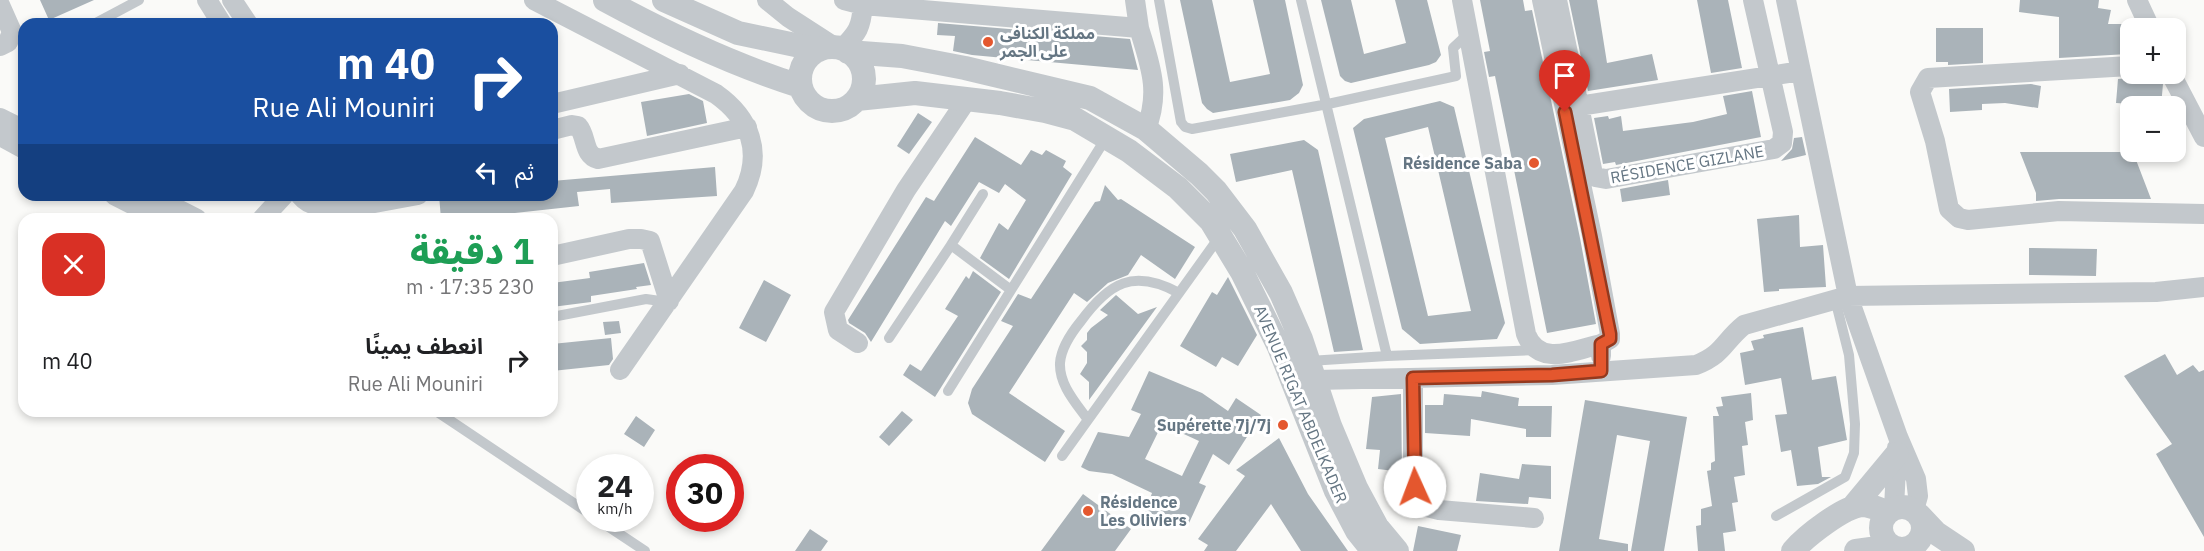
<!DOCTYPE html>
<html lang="ar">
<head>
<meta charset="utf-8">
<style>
	:root { --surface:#fff; --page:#f6f6f6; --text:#202124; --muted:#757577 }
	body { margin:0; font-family:"IBM Plex Sans","Noto Sans Arabic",sans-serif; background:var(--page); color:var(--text); direction:rtl; height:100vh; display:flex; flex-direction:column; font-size:22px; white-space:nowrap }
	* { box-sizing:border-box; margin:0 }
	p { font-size:20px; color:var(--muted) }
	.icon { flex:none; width:33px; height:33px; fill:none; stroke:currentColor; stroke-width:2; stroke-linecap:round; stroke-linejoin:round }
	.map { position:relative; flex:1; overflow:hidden; direction:ltr }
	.details { position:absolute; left:18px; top:213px; width:540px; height:204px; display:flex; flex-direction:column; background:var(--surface); border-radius:18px; box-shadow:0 3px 9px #0003; direction:rtl }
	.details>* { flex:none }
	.banner { position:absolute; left:18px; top:18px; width:540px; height:183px; border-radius:18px; box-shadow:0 3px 9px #0003; direction:rtl; background:#1a4fa0; color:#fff; overflow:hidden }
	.controls { position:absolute; left:2120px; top:18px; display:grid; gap:12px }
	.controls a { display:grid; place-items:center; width:66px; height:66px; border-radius:12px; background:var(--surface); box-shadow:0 3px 9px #0003; font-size:30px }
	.speed { position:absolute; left:576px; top:454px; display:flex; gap:12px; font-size:30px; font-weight:700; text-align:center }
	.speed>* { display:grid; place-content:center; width:78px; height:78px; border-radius:50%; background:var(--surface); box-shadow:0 3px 9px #0003; line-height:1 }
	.speed small { font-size:15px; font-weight:400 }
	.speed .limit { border:9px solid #d22; background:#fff; color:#111 }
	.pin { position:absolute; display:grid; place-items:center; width:51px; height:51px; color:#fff; margin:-62px -26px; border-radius:50% 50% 50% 0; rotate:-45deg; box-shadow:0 0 6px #0007 }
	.pin .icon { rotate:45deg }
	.me { position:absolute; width:66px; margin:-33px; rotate:358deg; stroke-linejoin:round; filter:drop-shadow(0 0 4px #0008) }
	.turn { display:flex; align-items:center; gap:21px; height:126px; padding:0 24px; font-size:27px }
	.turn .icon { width:78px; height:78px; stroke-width:2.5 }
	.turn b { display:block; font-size:42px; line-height:51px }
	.then { display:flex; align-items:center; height:57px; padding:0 24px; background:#0003; gap:12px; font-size:22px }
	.round { display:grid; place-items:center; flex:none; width:63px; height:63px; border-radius:18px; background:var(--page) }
	.overview { display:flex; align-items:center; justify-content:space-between; height:102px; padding:0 24px }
	h1 { font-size:36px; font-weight:800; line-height:45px; color:#1e9e55 }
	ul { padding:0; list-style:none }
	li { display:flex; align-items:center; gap:18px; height:90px; padding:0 24px }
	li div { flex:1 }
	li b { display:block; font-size:22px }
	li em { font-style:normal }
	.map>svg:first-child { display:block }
	.building { fill:#aab3b9; fill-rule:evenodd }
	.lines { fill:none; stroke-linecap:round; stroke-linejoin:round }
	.service { stroke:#c3c8cc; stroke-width:10 }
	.minor { stroke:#c3c8cc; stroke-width:20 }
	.tertiary { stroke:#c3c8cc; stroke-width:24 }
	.route-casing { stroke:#94391e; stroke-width:15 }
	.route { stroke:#e4572e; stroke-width:10 }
	.poi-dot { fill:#e4572e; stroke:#fff; stroke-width:2 }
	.labels { text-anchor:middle; stroke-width:6; stroke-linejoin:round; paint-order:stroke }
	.poi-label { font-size:16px; font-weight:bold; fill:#657683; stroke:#fff; text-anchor:start }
	.street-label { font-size:16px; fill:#657683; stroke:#fff }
</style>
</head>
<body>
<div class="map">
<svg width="2204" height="551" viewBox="0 0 2204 551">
	<rect width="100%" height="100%" fill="#fafaf8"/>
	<path class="building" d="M40,0H94L49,20Z
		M1180,0H1212L1230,82L1270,74L1253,0H1285L1303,85L1299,93L1290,100L1213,113L1207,109L1202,103Z
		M1321,0H1351L1364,54L1406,43L1395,0H1427L1441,55L1436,62L1429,65L1351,83L1345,81L1340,76Z
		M1480,0H1523L1525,11L1532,10L1580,238L1596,324L1547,333L1495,76L1489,77L1484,52L1490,51Z
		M1569,0H1597L1607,63L1652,54L1658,80L1588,91Z
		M1697,0H1728L1742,68L1711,73Z
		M2020,0H2099L2098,8L2111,10L2108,24H2128V54L2059,58V17L2019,12Z
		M938,23L1130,39L1138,70L972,55L953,51L955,36L937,35Z
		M1936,28H1983V63L1948,65V62H1936Z
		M2139,74H2159L2163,84L2161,106L2116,103L2118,79L2131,78Z
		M2031,84L2041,86L2038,108L2005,103L1982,104V110L1950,112L1949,89Z
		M1752,91L1761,137L1616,165L1615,162L1603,164L1594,118L1608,116L1609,119L1621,116L1623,131L1693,122L1727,114L1723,96Z
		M689,94L703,101L707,123L647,136L641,102Z
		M1440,101L1454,107L1505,323L1497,339L1420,344L1402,329L1353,128L1364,119ZM1428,127L1471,311L1428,316L1385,138Z
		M918,113L932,122L909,154L897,146Z
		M975,137L1021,165L1031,150L1042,155L1046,150L1066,161L1063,167L1072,174L1009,279L980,258L999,223L1008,230L1026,200L1005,184L999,193L979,182L951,226L945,221L871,342L865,333L849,323L848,320L926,197L934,201Z
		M1802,137L1806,155L1781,161L1792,149L1794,138Z
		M1304,140L1318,150L1363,350L1334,352L1292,170L1236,182L1230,154Z
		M2020,152H2133L2151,199H2059L2036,201V193Z
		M715,167L717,196L611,203L610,189L577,192L579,206L458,219H441L439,195H552V181Z
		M1668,180L1670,195L1622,202L1620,189Z
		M1105,185L1118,200L1121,199L1195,247L1175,279L1141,255L1128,275L1108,283L1087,302L1074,293L1009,393L1065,431L1045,462L972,414L968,403L972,389L1013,326L1001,321L1018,294L1031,299L1095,202L1100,201Z
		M1799,215L1800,247L1823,245L1826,287L1779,289V291L1764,292L1757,219Z
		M2029,248L2097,249L2096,276L2029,275Z
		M644,263L651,285L636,287L637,289L591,296V302L552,307V283L590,278L589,272Z
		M973,271L1001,292L935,397L903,375L910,364L921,371L958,316L945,309L966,276L969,279Z
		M1228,277L1257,335L1238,366L1222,357L1216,367L1180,346L1212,292L1217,295Z
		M764,280L791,295L766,342L739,328Z
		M1116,295L1138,314L1157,307L1089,400V382L1080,374L1087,363V352L1081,346L1087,340V333L1091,328L1108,315L1100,310Z
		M619,321L621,333L605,335L603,322Z
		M1803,327L1812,380L1836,376L1847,440L1818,447L1822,477H1831L1818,484L1797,486L1791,450L1781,452L1775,415L1787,414L1781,378L1745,385L1740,353L1754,350L1751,341L1764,338L1763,335Z
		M611,338L613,359L609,365L552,371V344Z
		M2165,354L2177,375L2193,365L2199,372L2204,370V537L2156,454L2172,444L2124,376Z
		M1149,371L1202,393L1228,411L1236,398L1261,415L1229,465L1213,454L1199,483L1206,486L1189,523L1162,513L1158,518L1144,515L1152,493L1112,474L1089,471L1081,467L1098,432L1129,437L1141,414L1131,410ZM1162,424L1199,441L1182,476L1145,459Z
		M1482,391L1519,398L1518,406H1552L1551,437H1526V429L1471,419L1470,436L1425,433V405H1443L1444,394L1481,397Z
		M1751,393L1753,420L1745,422L1748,445L1742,446L1745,475L1734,477L1738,502L1732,503L1736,531L1723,533L1725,551H1698L1696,526L1701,525V509L1712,506L1707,471L1711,470V463L1715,461L1713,416H1719L1716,407L1723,406L1721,397Z
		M1401,394L1402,472L1378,469L1380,450L1366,449L1372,397Z
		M1585,400L1687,417L1664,551H1631L1650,441L1617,435L1599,539L1628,544V551H1559Z
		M902,411L913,420L889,446L879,437Z
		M636,416L655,430L644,447L624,434Z
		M1279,438L1308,494L1348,551H1301L1271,504L1236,551H1204L1208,545L1198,539L1245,476L1236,470Z
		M1522,464L1551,466V499L1529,497L1528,504L1476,501L1480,473L1519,479Z
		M1083,494L1131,529L1115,551H1041Z
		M1418,526L1461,535L1457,551H1413Z
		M810,529L828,541L821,551H795Z"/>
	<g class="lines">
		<path class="service" d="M1159,0L1181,122L1185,127L1192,129L1328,104L1456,76L1453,48L1468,34
			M1301,0L1387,356
			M94,24L139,0
			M983,194L951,245L1011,290
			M552,317L646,299L667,302
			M889,338L951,245
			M1309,361L1387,356L1536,350
			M948,391L1106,138
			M436,411L590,514
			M1088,420C1076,403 1059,385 1060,363C1061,349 1072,332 1081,321C1109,283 1133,268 1179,293
			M1062,456L1220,236
			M1776,516L1845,477L1854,453L1855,424L1849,355L1835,299
			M597,519L645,551"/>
		<path class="minor" d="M207,0L222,24
			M232,0L248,24
			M534,0L716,94C750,118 763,152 744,191L620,370
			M767,0L788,17L836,48
			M844,0L863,5L1139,28L1135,0
			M1462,0L1526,334C1539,368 1575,350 1601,344
			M1542,0L1592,236L1610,334V339L1601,344V356
			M1557,0L1593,174L1595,177L1606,179L1774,149L1782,143L1783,132L1753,0
			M1786,0L1848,296L1898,437L1916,479L1918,496L1914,510
			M2137,0L2150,28
			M0,5L12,32L8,42L0,46
			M1139,28C1150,65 1161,91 1146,129
			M842,49C858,32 861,28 863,5
			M2130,66L1928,78L1920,92L1935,141L1949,209L1959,218L1968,220L2059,211L2204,214
			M2171,74L2204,137
			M552,104L680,74
			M1579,106L1801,71
			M0,118L24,130
			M552,130L572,125L578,126C587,136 583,155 598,159L747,127
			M0,136L24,149
			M114,195L161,219
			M150,195L197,219
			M300,195C310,207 323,208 335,199
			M326,204L353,207L418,195
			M262,219L284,195
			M552,256L629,239H641L650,241L669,301
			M858,343L838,330L834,312L906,190L968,98
			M1413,378V458L1417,500L1423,506L1439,510L1534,518
			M1315,380L1552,375L1696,365C1724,354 1723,342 1744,325L1848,296L2156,292L2204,287
			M1894,508L1897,448"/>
		<path class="tertiary" d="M605,0C664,32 736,66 800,86
			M664,0L738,33L819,50
			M800 79a32 32 0 1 1 64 0a32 32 0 1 1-64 0Z
			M848,52L902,56L965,68L1090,98L1146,129L1199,174L1216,191L1245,229L1281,293L1301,339L1330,426L1356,488L1377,527L1397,551
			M857,99L915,93L1000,103L1045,111L1075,119L1129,151L1178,188L1211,221L1242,272L1279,347L1336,491L1357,531L1373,551
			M1881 528a21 21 0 1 1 42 0a21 21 0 1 1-42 0Z
			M1853,507L1897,454
			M1919,515L1936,533L1963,551
			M1793,551C1805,537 1846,504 1865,505C1872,506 1881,510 1888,512
			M1856,551L1878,548L1896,549"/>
	</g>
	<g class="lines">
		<g class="route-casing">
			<path id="route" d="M1415,487L1413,378L1552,375L1601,371V344L1610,339V334L1565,112"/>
		</g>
		<use href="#route" class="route"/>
	</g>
	<g class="poi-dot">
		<circle cx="988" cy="42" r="6"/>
		<circle cx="1534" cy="163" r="6"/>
		<circle cx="1283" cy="425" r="6"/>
		<circle cx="1088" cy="511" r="6"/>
	</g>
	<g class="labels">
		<g class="poi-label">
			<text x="1000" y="39">مملكة الكنافى<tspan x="1000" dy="18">على الجمر</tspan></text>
			<text x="1522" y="169" text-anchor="end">Résidence Saba</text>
			<text x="1271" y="431" text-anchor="end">Supérette 7j/7j</text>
			<text x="1100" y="508">Résidence<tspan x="1100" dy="18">Les Oliviers</tspan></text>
		</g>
		<g class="street-label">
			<text transform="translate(1687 164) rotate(-10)" y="6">RÉSIDENCE GIZLANE</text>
			<text transform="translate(1301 404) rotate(67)" y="6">AVENUE RIGAT ABDELKADER</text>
		</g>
	</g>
</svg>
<div class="controls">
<a>+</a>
<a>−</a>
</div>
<div class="speed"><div>24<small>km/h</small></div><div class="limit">30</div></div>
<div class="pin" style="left:1565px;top:112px;background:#d93025"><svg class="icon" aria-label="arrive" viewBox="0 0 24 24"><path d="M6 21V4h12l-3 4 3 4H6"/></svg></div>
<svg class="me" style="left:1415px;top:487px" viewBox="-20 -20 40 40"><circle r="19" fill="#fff"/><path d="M0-13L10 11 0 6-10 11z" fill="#e4572e"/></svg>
<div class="banner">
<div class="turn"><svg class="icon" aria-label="right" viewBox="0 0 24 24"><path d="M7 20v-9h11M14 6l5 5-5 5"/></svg><div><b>40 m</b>Rue Ali Mouniri</div></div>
<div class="then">ثم<svg class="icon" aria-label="left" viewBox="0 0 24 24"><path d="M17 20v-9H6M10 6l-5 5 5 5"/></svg></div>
</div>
<section class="details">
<div class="overview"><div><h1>1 دقيقة</h1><p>230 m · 17:35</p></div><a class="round" style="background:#d93025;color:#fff"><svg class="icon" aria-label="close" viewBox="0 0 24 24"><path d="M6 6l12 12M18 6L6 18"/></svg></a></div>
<ul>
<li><svg class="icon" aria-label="right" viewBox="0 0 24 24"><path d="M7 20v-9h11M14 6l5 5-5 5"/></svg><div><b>انعطف يمينًا</b><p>Rue Ali Mouniri</p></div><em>40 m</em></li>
</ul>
</section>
</div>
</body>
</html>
